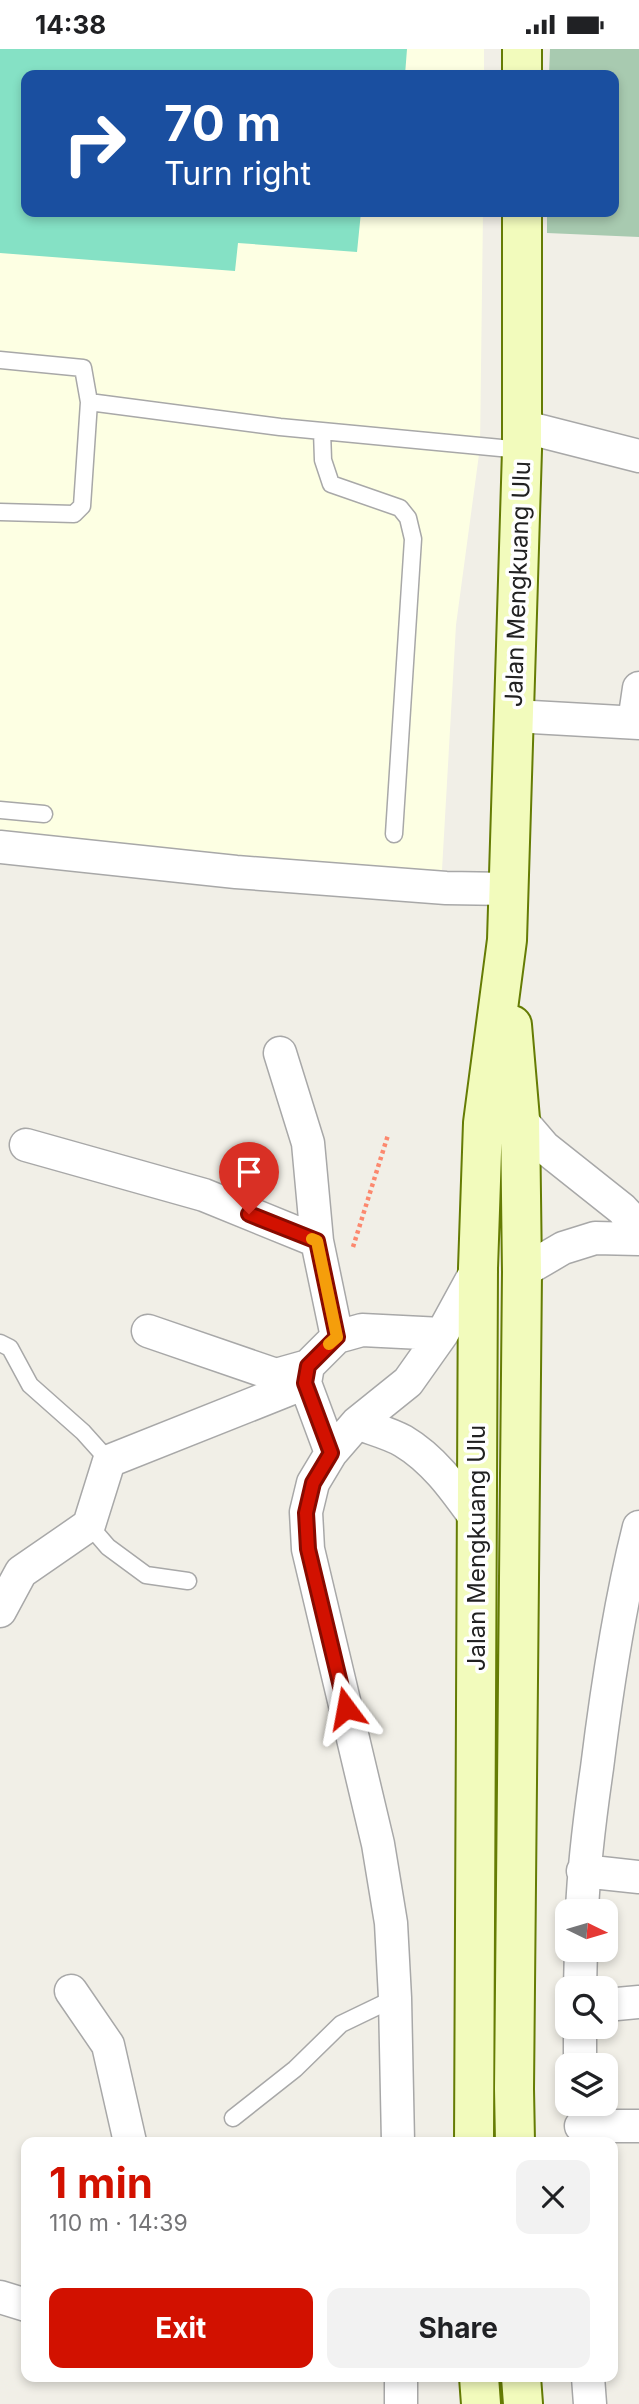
<!DOCTYPE html>
<html lang="en">
<head>
<meta charset="utf-8">
<style>
	:root { --surface:#fff; --page:#f2f2f2; --text:#202124; --muted:#757577; --accent:#d21100 }
	body { margin:0; font-family:Inter,sans-serif; background:var(--page); color:var(--text); height:100vh; display:flex; flex-direction:column; font-size:26px; white-space:nowrap }
	* { box-sizing:border-box; margin:0 }
	p { font-size:23px; color:var(--muted) }
	.icon { flex:none; width:38px; height:38px; fill:none; stroke:currentColor; stroke-width:2; stroke-linecap:round; stroke-linejoin:round }
	.map { position:relative; flex:1; overflow:hidden }
	.details { position:absolute; left:21px; top:2088px; width:597px; height:245px; display:flex; flex-direction:column; background:var(--surface); border-radius:14px; box-shadow:0 4px 10px #0003 }
	.details>* { flex:none }
	.top-card { position:absolute; left:21px; top:21px; width:598px; height:147px; border-radius:14px; box-shadow:0 4px 10px #0003; background:#1a4fa0; color:#fff; overflow:hidden }
	.needle { width:46px; rotate:95deg }
	.tools { position:absolute; left:555px; top:1850px; display:grid; gap:14px }
	.tools a { display:grid; place-items:center; width:63px; height:63px; border-radius:14px; background:var(--surface); box-shadow:0 4px 10px #0003; font-size:35px }
	.pin { position:absolute; display:grid; place-items:center; width:60px; height:60px; color:#fff; margin:-72px -30px; border-radius:50% 50% 50% 0; rotate:-45deg; box-shadow:0 0 7px #0007 }
	.pin .icon { rotate:45deg }
	.me { position:absolute; width:77px; margin:-38px; rotate:347deg; stroke-linejoin:round; filter:drop-shadow(0 0 5px #0008) }
	.turn { display:flex; align-items:center; gap:24px; height:147px; padding:0 28px; font-size:32px }
	.turn .icon { width:91px; height:91px; stroke-width:2.5 }
	.turn b { display:block; font-size:49px; line-height:60px }
	.round { display:grid; place-items:center; flex:none; width:74px; height:74px; border-radius:14px; background:var(--page) }
	.summary { display:flex; align-items:center; justify-content:space-between; height:119px; padding:0 28px }
	h1 { font-size:42px; font-weight:700; line-height:52px; color:var(--accent) }
	.primary-button { display:flex; gap:14px; margin-top:auto; padding:14px 28px }
	.primary-button a { flex:1; height:80px; border-radius:14px; background:var(--accent); color:#fff; font-size:28px; font-weight:700; line-height:80px; text-align:center }
	.primary-button a+a { background:var(--page); color:var(--text) }
	.status { display:flex; justify-content:space-between; align-items:center; height:49px; padding:0 35px; background:var(--surface); direction:ltr }
	.status svg { height:19px; fill:currentColor }
	.map>svg:first-child { display:block }
	.education { fill:#fdffe3 }
	.cemetery { fill:#a8cab0 }
	.pitch { fill:#85e1c5 }
	.lines { fill:none; stroke-linecap:round; stroke-linejoin:round }
	.service-casing { stroke:#a8a8a8; stroke-width:19 }
	.minor-casing { stroke:#a8a8a8; stroke-width:35 }
	.secondary-casing { stroke:#657c04; stroke-width:42 }
	.path { stroke:#fc886e; stroke-width:4.5; stroke-dasharray:3.5 3.5; stroke-linecap:butt }
	.service { stroke:#fff; stroke-width:16 }
	.minor { stroke:#fff; stroke-width:32 }
	.secondary { stroke:#f2fbbc; stroke-width:38 }
	.route-casing { stroke:#880b00; stroke-width:18 }
	.route { stroke:#d21100; stroke-width:12 }
	.slow { stroke:#f59e0b; stroke-width:12 }
	.labels { text-anchor:middle; stroke-width:7; stroke-linejoin:round; paint-order:stroke }
	.street-label { font-size:24px; fill:#212121; stroke:#fff }
</style>
</head>
<body>
<div class="status"><b>14:38</b><svg viewBox="0 0 49 12"><path d="M0 12V9h3v3zM5 12V6h3v6zM10 12V3h3v9zM15 12V0h3v12zM26 1h20v11H26zM47 4h2v5h-2z"/></svg></div>
<div class="map">
<svg width="639" height="2355" viewBox="0 0 639 2355">
	<rect width="100%" height="100%" fill="#f1efe7"/>
	<path class="education" d="M0,0H484V26H26V163H483L480,398L456,576L442,821L181,809L0,783Z"/>
	<path class="cemetery" d="M550,0H639V188L547,184V163H614V26H549Z"/>
	<path class="pitch" d="M0,0H407L405,26H26V163H361L357,203L238,194L235,222L0,204Z"/>
	<g class="lines">
		<g class="service-casing">
			<path id="service" d="M0,311L83,319L89,353L280,378L522,401
				M322,382L323,411L331,435L400,459L408,469L413,490L394,785
				M0,463L74,465L82,457L89,353
				M0,761L44,765
				M0,1294L10,1299L30,1336L83,1383L109,1412
				M89,1476L108,1498L146,1526L188,1532
				M233,2069L295,2020L341,1975L395,1949"/>
		</g>
		<g class="minor-casing">
			<path id="minor" d="M521,377L639,407
				M514,667L639,674
				M634,673L639,639
				M0,798L236,823L446,839L509,840
				M280,1004L308,1094L317,1192
				M520,1070L544,1098L622,1160L639,1178
				M26,1096L204,1146L317,1192L337,1288
				M522,1223L563,1199L595,1189L639,1190
				M148,1282L276,1326L308,1317L337,1288L362,1281L442,1285
				M308,1317L305,1334L331,1404
				M357,1374C372,1380 389,1384 403,1392C435,1411 456,1442 477,1471
				M0,1562L21,1523L89,1476L109,1412L305,1334
				M583,1822L639,1828
				M582,1862C584,1814 590,1767 597,1719C607,1638 619,1557 639,1478
				M580,1939L581,1900
				M71,1942L108,1996L130,2093
				M606,1956L639,1953
				M580,1978V2016
				M581,2077H639
				M398,2093L395,1949L391,1874L378,1795L308,1500L306,1463L313,1434L331,1404L357,1374L408,1333L442,1285L478,1219
				M0,2248L26,2256
				M401,2328V2355
				M588,2328L590,2355"/>
		</g>
		<g class="secondary-casing">
			<path id="secondary" d="M522,26V0
				M512,976L520,1070L522,1223L514,2040L515,2093
				M474,2093L478,1219L483,1074L507,891L522,401V163
				M479,2328L481,2355
				M521,2328L523,2355"/>
		</g>
		<path class="path" d="M353,1198L388,1086"/>
		<use href="#service" class="service"/>
		<use href="#minor" class="minor"/>
		<use href="#secondary" class="secondary"/>
	</g>
	<g class="lines">
		<g class="route-casing">
			<path id="route" d="M249,1165L317,1192L337,1288L308,1317L305,1334L331,1404L313,1434L306,1464L308,1500L346,1659"/>
		</g>
		<use href="#route" class="route"/>
		<path class="slow" d="M312,1190L317,1192L337,1288L329,1295"/>
	</g>
	<g class="labels">
		<g class="street-label">
			<text transform="translate(518 535) rotate(-88)" y="8">Jalan Mengkuang Ulu</text>
			<text transform="translate(477 1499) rotate(-90)" y="8">Jalan Mengkuang Ulu</text>
		</g>
	</g>
</svg>
<div class="tools">
<a><svg class="needle" viewBox="-14 -14 28 28"><path d="M0-13l5 13h-10z" fill="#e53935"/><path d="M0 13l5-13h-10z" fill="#757577"/></svg></a>
<a><svg class="icon" aria-label="search" viewBox="0 0 24 24"><circle cx="10" cy="10" r="6"/><path d="M15 15l6 6"/></svg></a>
<a><svg class="icon" aria-label="layers" viewBox="0 0 24 24"><path d="M12 4l9 5-9 5-9-5zM3 14l9 5 9-5"/></svg></a>
</div>
<div class="pin" style="left:249px;top:1165px;background:#d93025"><svg class="icon" aria-label="arrive" viewBox="0 0 24 24"><path d="M6 21V4h12l-3 4 3 4H6"/></svg></div>
<svg class="me" style="left:346px;top:1659px" viewBox="-20 -20 40 40"><path d="M0-17L14 15 0 8-14 15z" fill="#d21100" stroke="#fff" stroke-width="4"/></svg>
<div class="top-card">
<div class="turn"><svg class="icon" aria-label="right" viewBox="0 0 24 24"><path d="M7 20v-9h11M14 6l5 5-5 5"/></svg><div><b>70 m</b>Turn right</div></div>
</div>
<section class="details">
<div class="summary"><div><h1>1 min</h1><p>110 m · 14:39</p></div><a class="round"><svg class="icon" aria-label="close" viewBox="0 0 24 24"><path d="M6 6l12 12M18 6L6 18"/></svg></a></div>
<div class="primary-button"><a>Exit</a><a>Share</a></div>
</section>
</div>
</body>
</html>
